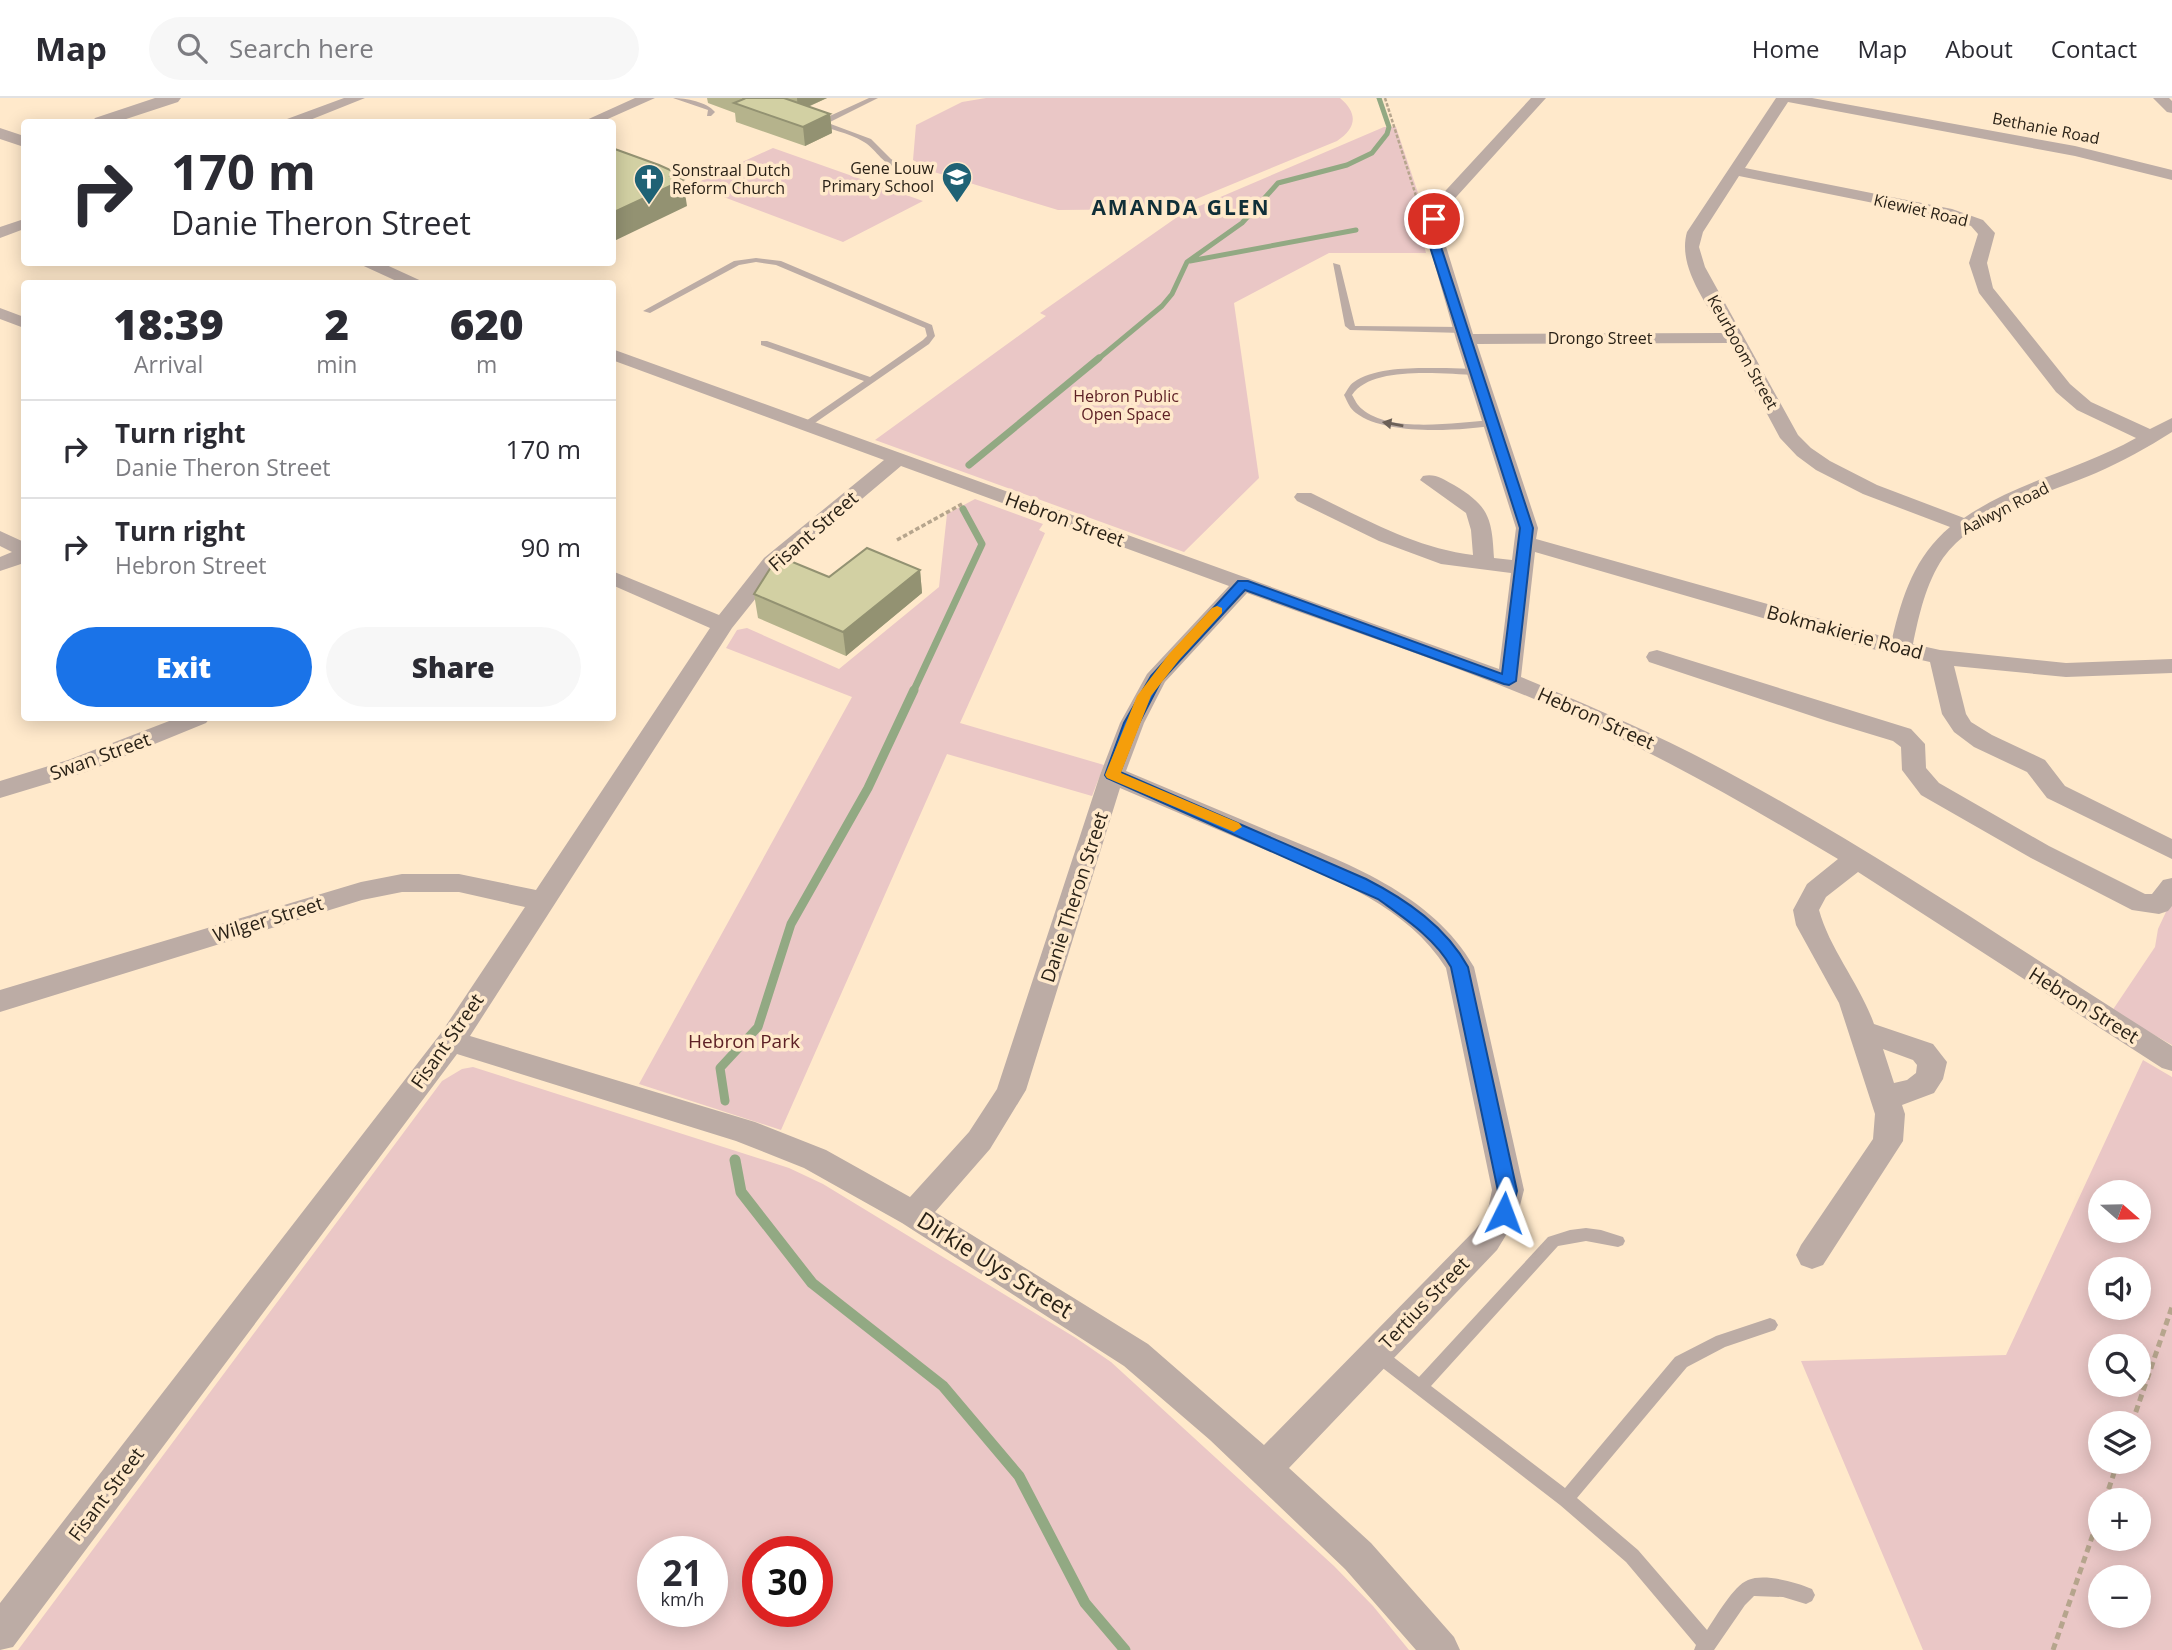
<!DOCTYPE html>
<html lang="en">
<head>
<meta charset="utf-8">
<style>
	:root { --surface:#fff; --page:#f7f7f7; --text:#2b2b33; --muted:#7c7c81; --line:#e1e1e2; --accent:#1a73e8 }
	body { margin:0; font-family:"Open Sans",sans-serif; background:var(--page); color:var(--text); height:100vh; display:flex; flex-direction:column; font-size:26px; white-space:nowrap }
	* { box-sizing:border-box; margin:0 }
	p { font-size:23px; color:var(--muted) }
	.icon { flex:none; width:38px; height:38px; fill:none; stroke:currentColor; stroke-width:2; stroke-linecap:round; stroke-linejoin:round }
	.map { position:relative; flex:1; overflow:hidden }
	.side { position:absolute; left:21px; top:182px; width:595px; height:441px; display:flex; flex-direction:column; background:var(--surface); border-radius:7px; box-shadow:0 4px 18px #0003 }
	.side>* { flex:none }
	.guide { position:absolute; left:21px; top:21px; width:595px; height:147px; border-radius:7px; box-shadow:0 4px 18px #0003; background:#fff; color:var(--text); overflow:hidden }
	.needle { width:46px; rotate:110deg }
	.controls { position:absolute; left:2088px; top:1082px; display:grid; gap:14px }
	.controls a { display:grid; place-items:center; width:63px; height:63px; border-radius:50%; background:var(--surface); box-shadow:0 4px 18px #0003; font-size:35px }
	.speed { position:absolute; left:637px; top:1438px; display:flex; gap:14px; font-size:35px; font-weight:700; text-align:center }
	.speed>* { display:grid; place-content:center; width:91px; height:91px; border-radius:50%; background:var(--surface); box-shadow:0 4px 18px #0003; line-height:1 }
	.speed small { font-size:18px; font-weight:400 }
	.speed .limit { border:10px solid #d22; background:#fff; color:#111 }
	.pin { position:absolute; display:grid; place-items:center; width:60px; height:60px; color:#fff; margin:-30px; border:4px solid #fff; border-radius:50%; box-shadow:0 2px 7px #0007 }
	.me { position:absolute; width:77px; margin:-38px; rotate:3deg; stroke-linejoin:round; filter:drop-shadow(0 0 5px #0008) }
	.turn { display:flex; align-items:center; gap:24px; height:147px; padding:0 35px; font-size:32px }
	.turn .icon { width:91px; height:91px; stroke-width:2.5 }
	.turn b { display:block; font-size:49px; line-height:60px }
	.eta { display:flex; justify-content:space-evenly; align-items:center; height:119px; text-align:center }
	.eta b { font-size:42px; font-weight:800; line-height:49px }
	.button { display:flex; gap:14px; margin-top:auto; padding:14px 35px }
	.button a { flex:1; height:80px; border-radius:42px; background:var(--accent); color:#fff; font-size:28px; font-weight:800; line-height:80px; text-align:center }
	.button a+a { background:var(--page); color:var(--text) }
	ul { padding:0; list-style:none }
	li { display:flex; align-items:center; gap:21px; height:98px; padding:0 35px; border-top:2px solid var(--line) }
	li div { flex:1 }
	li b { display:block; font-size:26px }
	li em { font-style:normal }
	header { display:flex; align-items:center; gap:42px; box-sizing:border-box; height:98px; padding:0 35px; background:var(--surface); border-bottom:2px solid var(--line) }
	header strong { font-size:33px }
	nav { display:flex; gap:38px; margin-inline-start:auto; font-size:24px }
	.search { width:490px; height:63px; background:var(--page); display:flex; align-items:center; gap:18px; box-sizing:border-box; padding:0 24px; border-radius:38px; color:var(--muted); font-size:26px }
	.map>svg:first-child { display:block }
	.green { fill:#eac7c6; fill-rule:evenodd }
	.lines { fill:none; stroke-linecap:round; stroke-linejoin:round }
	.stream-far3 { stroke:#92a983; stroke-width:5 }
	.stream-far2 { stroke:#92a983; stroke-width:7 }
	.stream-far1 { stroke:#92a983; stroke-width:9 }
	.stream { stroke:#92a983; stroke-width:11 }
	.path-far2 { stroke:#b6a58d; stroke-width:2.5; stroke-dasharray:3.5 2; stroke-linecap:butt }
	.path-far1 { stroke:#b6a58d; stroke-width:3.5; stroke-dasharray:4.5 2.5; stroke-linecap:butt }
	.path { stroke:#b6a58d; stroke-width:5; stroke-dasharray:7 4.5; stroke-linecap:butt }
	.service { fill:#bcaca5; fill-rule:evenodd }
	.minor { fill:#bcaca5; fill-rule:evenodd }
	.tertiary { fill:#bcaca5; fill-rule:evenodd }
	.wall { fill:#b5b38c }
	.shaded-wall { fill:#939272 }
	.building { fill:#d2d0a3; stroke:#939272; stroke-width:2 }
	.oneway { fill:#6c6057 }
	.route { fill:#1a73e8; stroke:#114b97; stroke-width:2 }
	.slow { fill:#f59e0b }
	.labels { text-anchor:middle; stroke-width:7; stroke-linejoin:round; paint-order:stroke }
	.far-street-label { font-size:16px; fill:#2a2217; stroke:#ffe9cb }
	.far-poi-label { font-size:16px; fill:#2a2217; stroke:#ffe9cb; text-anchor:end }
	.far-park-label { font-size:16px; fill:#5e2126; stroke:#ffe9cb }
	.street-label { font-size:19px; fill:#2a2217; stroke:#ffe9cb }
	.park-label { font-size:19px; fill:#5e2126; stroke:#ffe9cb }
	.far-district-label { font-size:21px; font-weight:bold; letter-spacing:2px; fill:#102f38; stroke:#ffe9cb }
	.near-street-label { font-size:23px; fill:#2a2217; stroke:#ffe9cb }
</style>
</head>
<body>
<header>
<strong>Map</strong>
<div class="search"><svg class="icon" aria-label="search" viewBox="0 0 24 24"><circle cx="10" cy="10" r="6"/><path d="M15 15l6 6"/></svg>Search here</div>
<nav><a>Home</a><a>Map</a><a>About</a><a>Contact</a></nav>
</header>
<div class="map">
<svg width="2172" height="1552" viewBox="0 0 2172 1552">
	<rect width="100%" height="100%" fill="#ffe9cb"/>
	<path class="green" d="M986,0H1340C1358,15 1357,30 1337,43L1172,111L1058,112L934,74L913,62L916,27L962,4Z
		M1384,29H1396L1420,101L1427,108L1420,131L1426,155H1329L1234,205L1259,380L1184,454L875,342L1046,218L1040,215L1183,115Z
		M773,50L923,103L843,144L692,87Z
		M975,401L1043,426L1039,432L1045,435L960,625L1104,667L1092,698L947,656L781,1032L639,986L852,599L726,550L737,532L747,530L839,571L939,489L947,416Z
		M2172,801V947L2112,913L2155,849L2158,831Z
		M2143,962L2172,979V1552H1923L1801,1263L2006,1257ZM2100,1094H2138V1132H2100ZM2100,1171H2138V1209H2100ZM2100,1248H2138V1286H2100ZM2100,1325H2138V1363H2100ZM2100,1402H2138V1440H2100ZM2100,1479H2138V1517H2100Z
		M473,969L789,1070L823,1086L1076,1240L1111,1264L1334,1468L1373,1508L1409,1552H18L442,983L462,971ZM653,1454H712V1514H653ZM817,1454V1514H758V1454Z"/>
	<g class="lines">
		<path class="stream-far3" d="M1190,163L1356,132
			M1097,262L1162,208L1172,196L1187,164L1242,125L1278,85L1347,67L1372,55L1387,36L1389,29L1379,0"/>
		<path class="stream-far2" d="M969,367L1099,260
			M913,594L982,446L963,411"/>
		<path class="stream-far1" d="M725,1003L720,970L758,929L791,826L868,690L914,592"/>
		<path class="stream" d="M735,1062L741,1094L812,1185L943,1288L1019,1378L1085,1505L1125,1552"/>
		<path class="path-far2" d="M1385,0L1417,101L1422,105"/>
		<path class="path-far1" d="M897,442L962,406"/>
		<path class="path" d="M2132,1325L2172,1209
			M2105,1402L2118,1363
			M2053,1552L2100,1416"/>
		<path class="service" d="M673,0C686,0 707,4 715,14L711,18H707L708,12Z
			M869,0H878L828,25L871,41L891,61L900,66V70C884,69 877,52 864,44C848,34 828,32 813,23L816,21L821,22Z
			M756,160L781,163L932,227L935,238L929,246L809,329H803V325L864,283L761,247V243H767L870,279L923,242L927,238L925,230L776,167L756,164L739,167L650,215L643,213L734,163Z
			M1333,165L1340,167L1355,228L1463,229L1467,232L1463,235L1350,232L1345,228Z
			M1446,270L1476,271L1480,274L1476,277C1443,276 1372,267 1352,297C1355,302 1357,307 1362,311C1391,336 1457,324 1493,322L1498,325L1496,327C1460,333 1386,338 1356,315C1350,311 1347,303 1344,297C1347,293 1349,287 1354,284C1376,268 1419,270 1446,270Z
			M1586,1130L1601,1132L1623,1139L1625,1143L1623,1147L1618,1149L1586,1143L1558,1148L1431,1288L1565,1390L1675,1259L1716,1238L1770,1220L1775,1222L1778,1227L1775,1232L1725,1249L1687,1269L1577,1400L1638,1452L1707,1532C1716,1519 1733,1488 1748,1482C1764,1475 1796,1484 1812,1491L1815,1497L1812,1503L1806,1506L1783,1499L1754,1498L1745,1507L1714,1552H1694L1696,1547L1626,1464L1560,1407L1371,1261L1369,1256L1371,1251L1377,1249L1383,1251L1419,1279L1548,1139L1570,1132Z"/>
		<path class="minor" d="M344,0H365L305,24H285L287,21Z
			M635,0H655L601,24H582Z
			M1531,0H1546L1448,108L1440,129L1473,236L1723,235C1707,205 1677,169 1687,134L1776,0H1812L2075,48L2172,72V82L2075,58L1788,4L1745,70L1952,111L1983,122L1995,135L1987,165L1993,190L2070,286L2091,304L2150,331L2172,320V334C2147,350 2123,363 2096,375C2048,395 1975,415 1943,460C1926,485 1919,517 1913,546L1940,552L2066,565L2172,561V575L2066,579L1954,568L1966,616L1971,624L1992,637L2045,662L2065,688L2172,741V761L2047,700L2027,674L1974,649L1954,634L1942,616L1930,564L1863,549L1535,454L1521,579C1578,603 1635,627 1691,655C1858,740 2013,848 2172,948V973L2162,970L1858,774L1826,799L1819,812C1830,852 1860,886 1874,926L1933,946L1947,964L1943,981L1934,995L1902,1007L1905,1016L1903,1043L1823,1167L1812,1171L1801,1167L1796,1157L1801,1147L1873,1041L1875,1016L1839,905L1796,827L1793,812L1807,786L1838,761C1757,713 1676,666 1590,626C1480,574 1361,537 1247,495L1165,584L1144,625L1126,673C1172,692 1218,712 1264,731C1340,763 1431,793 1474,869L1524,1092L1517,1119L1497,1152L1289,1370L1371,1445L1454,1539L1460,1552H1416L1345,1471L1210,1342L1124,1268L902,1125L804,1070L736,1043L457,956L13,1549L0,1552V1505L441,935L525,809L459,794H402L362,802L0,914V892L361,784L402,776H459L536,792L710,530L612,487V473L719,517L764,460L884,362L612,262V251L1499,571L1511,475L1441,466L1379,443L1297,403L1294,399L1297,395H1311C1363,420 1415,450 1473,457L1471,432L1466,415L1420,382L1423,378C1435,375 1443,381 1454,387C1489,408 1492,420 1494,460L1512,462L1516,430L1456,241L1424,129L1435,104ZM1739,78L1948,120L1971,128L1978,136L1969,165L1979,195L2056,294L2077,312L2136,340C2081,371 2016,384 1964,420L1877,387L1830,363L1811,350L1798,337L1705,169L1699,149L1703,134ZM1729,245L1780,340L1797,358L1816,372L1863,396L1950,429C1915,458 1902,498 1892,541L1536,441L1538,430L1477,246ZM901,368L1229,488L1147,576L1120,625L1100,677L997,991L969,1034L910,1099L826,1052L755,1024L470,938L732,530L780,470ZM1120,690C1163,708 1206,727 1249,745C1319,775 1404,803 1446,870L1492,1092L1487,1116L1475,1132L1264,1347L1148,1246L935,1114L990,1051L1026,992ZM1883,951L1913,962L1917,967L1916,975L1907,982L1894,985Z
			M2153,0H2169L2172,3V15L2167,14Z
			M24,121V131L0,140V129Z
			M355,164H380L428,186H403Z
			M0,210L24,219V230L0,221Z
			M0,433L24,444V465L0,473V459L12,454L0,448Z
			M1657,552L1911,631L1925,646L1926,670L1939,685L2049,748L2145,796H2152L2163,782L2172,780V808L2168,813L2159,816L2132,812L2031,760L1921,697L1902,672L1901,649L1893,643L1827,623L1649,564L1646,559L1649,554Z
			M177,620H210L206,625L86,674L0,700V683L68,662Z"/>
		<path class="tertiary" d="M155,0H181L178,4L117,24H92L95,20Z
			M0,30L24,38V49L0,41Z"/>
	</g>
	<path class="wall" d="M707,0H827L808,9L830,16L832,35L805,48L736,24L735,15L708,5Z
		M920,472L922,495L846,558L758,520L754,496L829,479Z"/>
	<path class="shaded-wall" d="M797,0H827L798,13Z
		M830,16L832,35L805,48L803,29Z
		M677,75L679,83L683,82L687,108L612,144V115L671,78Z
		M920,472L922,495L846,558L843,534Z"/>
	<path class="building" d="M743,0H784L830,16L803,29L734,5L744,1Z
		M612,50L659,67L677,75L671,78L683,82L612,115Z
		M867,450L920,472L843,534L754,496L778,458L829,479Z"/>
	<defs><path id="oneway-solid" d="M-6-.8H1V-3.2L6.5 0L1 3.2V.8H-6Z" transform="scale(1.75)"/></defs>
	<use class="oneway" href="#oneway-solid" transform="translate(1393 326) rotate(-170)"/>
	<path class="route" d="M1434,118L1439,121L1438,138L1442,152L1533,430L1516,583L1509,587L1504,586L1245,492L1161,583L1139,625L1120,674L1366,781C1407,802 1446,829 1468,869L1517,1093L1510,1121L1504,1123L1497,1121L1494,1115L1498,1093L1451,869C1435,840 1404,820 1378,801L1107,680L1105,677L1124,625L1151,578L1238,483H1248L1502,576L1520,430L1431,152L1428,138L1429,121Z"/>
	<path class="slow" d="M1217,508L1222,510V515L1179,562L1151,598L1121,675L1239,725L1242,729L1234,734L1107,680L1105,677L1137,598L1169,556L1212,510Z"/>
	<defs>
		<g id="school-pin" transform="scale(1.575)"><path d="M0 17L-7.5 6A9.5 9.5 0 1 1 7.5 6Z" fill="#1f6275" stroke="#ffe9cb"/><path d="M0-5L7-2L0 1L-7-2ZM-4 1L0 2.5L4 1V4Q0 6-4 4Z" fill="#fff"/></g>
		<g id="church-pin" transform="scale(1.575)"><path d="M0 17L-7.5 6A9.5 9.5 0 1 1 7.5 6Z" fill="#1f6275" stroke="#ffe9cb"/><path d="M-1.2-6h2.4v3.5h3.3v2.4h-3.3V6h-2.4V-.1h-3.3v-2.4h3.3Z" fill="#fff"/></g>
	</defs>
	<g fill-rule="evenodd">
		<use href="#school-pin" x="957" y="79"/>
		<use href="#church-pin" x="649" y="81"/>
	</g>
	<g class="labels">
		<g class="far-street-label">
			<text transform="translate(2046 30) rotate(11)" y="6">Bethanie Road</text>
			<text transform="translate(1921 112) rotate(13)" y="6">Kiewiet Road</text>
			<text x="1600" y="246">Drongo Street</text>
			<text transform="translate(1743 254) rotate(61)" y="6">Keurboom Street</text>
			<text transform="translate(2005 410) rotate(-27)" y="6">Aalwyn Road</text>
		</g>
		<g class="far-poi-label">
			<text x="934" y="76">Gene Louw<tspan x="934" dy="18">Primary School</tspan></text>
			<text x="672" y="78" text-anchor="start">Sonstraal Dutch<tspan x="672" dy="18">Reform Church</tspan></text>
		</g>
		<g class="far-park-label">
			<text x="1126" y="304">Hebron Public<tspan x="1126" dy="18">Open Space</tspan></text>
		</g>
		<g class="street-label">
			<text transform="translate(1065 421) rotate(20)" y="7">Hebron Street</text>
			<text transform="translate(813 433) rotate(-41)" y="7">Fisant Street</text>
			<text transform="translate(1845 534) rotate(15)" y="7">Bokmakierie Road</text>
			<text transform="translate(1596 620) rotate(24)" y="7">Hebron Street</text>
			<text transform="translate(100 658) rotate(-20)" y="7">Swan Street</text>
			<text transform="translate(1074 799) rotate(-72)" y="7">Danie Theron Street</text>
			<text transform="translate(268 821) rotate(-17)" y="7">Wilger Street</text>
			<text transform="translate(2084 907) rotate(32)" y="7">Hebron Street</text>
			<text transform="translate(447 943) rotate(-55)" y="7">Fisant Street</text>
			<text transform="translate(1424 1205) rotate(-46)" y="7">Tertius Street</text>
			<text transform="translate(106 1396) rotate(-53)" y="7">Fisant Street</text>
		</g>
		<g class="park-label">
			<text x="744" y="950">Hebron Park</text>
		</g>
		<g class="far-district-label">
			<text x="1181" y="117">AMANDA GLEN</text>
		</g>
		<g class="near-street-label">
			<text transform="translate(995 1167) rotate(32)" y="8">Dirkie Uys Street</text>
		</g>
	</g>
</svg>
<div class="controls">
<a><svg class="needle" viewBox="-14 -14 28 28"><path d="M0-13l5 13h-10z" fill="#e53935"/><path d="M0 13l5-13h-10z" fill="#7c7c81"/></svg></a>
<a><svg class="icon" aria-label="sound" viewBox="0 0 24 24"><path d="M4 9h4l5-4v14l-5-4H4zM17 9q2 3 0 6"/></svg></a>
<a><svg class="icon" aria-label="search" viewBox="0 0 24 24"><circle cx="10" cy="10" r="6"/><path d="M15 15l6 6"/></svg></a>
<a><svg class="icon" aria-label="layers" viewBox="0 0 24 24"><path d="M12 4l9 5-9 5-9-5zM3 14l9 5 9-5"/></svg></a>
<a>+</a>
<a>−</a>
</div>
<div class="speed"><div>21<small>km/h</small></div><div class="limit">30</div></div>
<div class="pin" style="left:1434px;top:121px;background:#d93025"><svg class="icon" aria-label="arrive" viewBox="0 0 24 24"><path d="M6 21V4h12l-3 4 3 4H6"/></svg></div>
<svg class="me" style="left:1504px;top:1115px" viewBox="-20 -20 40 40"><path d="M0-17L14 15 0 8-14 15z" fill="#1a73e8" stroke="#fff" stroke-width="4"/></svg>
<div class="guide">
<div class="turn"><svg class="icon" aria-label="right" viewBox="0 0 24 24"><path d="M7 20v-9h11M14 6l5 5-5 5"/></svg><div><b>170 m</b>Danie Theron Street</div></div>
</div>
<section class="side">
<div class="eta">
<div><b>18:39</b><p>Arrival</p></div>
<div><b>2</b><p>min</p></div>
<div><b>620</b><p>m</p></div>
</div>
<ul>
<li><svg class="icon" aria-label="right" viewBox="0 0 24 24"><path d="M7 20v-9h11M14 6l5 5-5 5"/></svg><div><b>Turn right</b><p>Danie Theron Street</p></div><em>170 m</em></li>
<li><svg class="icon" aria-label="right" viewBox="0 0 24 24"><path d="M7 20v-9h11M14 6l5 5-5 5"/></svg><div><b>Turn right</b><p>Hebron Street</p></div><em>90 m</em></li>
</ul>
<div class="button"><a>Exit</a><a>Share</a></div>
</section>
</div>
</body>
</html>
